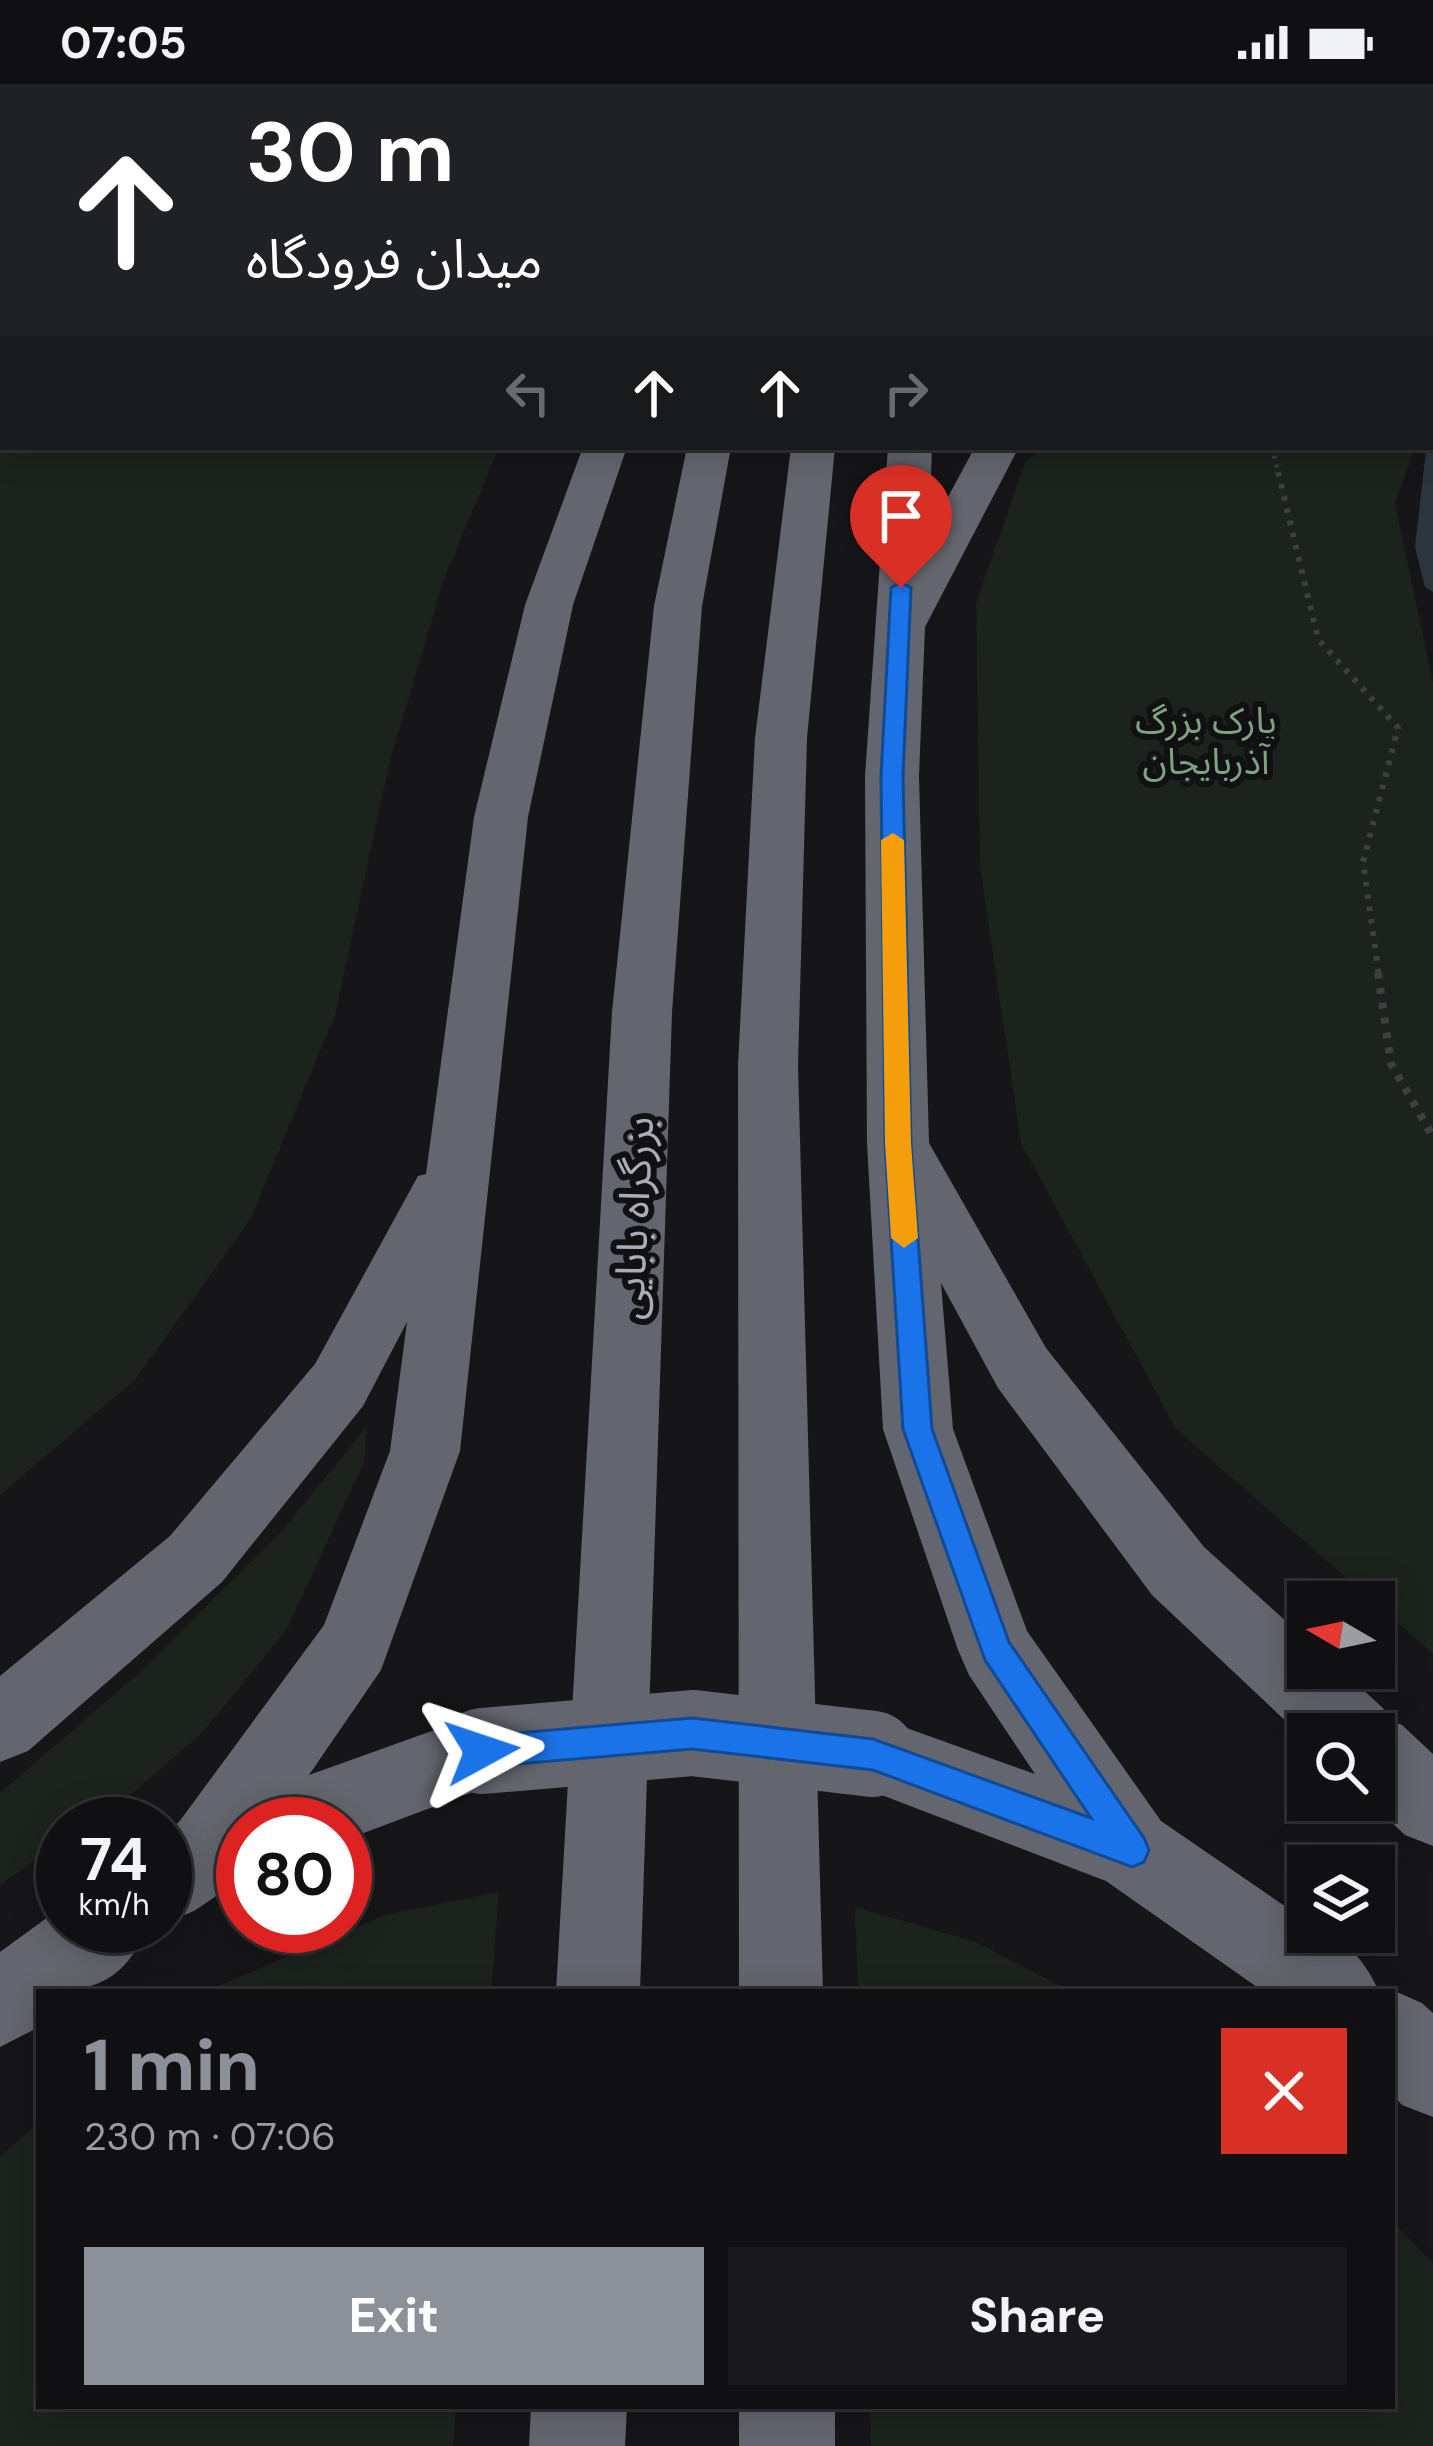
<!DOCTYPE html>
<html lang="en">
<head>
<meta charset="utf-8">
<style>
	:root { --surface:#101012; --page:#19191b; --text:#f1f3f6; --muted:#9c9d9f; --line:#303032; --accent:#8c9099 }
	body { margin:0; font-family:"DM Sans","Noto Sans Arabic",sans-serif; background:var(--page); color:var(--text); height:100vh; display:flex; flex-direction:column; font-size:45px; white-space:nowrap }
	* { box-sizing:border-box; margin:0 }
	p { font-size:39px; color:var(--muted) }
	.icon { flex:none; width:66px; height:66px; fill:none; stroke:currentColor; stroke-width:2; stroke-linecap:round; stroke-linejoin:round }
	.map { position:relative; flex:1; overflow:hidden }
	.drawer { position:absolute; left:36px; top:1905px; width:1359px; height:420px; display:flex; flex-direction:column; background:var(--surface); border-radius:0px; box-shadow:0 6px 30px #0003,0 0 0 3px var(--line) }
	.drawer>* { flex:none }
	.guide { position:absolute; left:0px; top:0px; width:1434px; height:366px; box-shadow:0 6px 30px #0003,0 0 0 3px var(--line); background:#202124; color:#fff; overflow:hidden }
	.needle { width:78px; rotate:279deg }
	.buttons { position:absolute; left:1287px; top:1497px; display:grid; gap:24px }
	.buttons a { display:grid; place-items:center; width:108px; height:108px; border-radius:0px; background:var(--surface); box-shadow:0 6px 30px #0003,0 0 0 3px var(--line); font-size:60px }
	.speed { position:absolute; left:36px; top:1713px; display:flex; gap:24px; font-size:60px; font-weight:700; text-align:center }
	.speed>* { display:grid; place-content:center; width:156px; height:156px; border-radius:50%; background:var(--surface); box-shadow:0 6px 30px #0003,0 0 0 3px var(--line); line-height:1 }
	.speed small { font-size:30px; font-weight:400 }
	.speed .limit { border:18px solid #d22; background:#fff; color:#111 }
	.pin { position:absolute; display:grid; place-items:center; width:102px; height:102px; color:#fff; margin:-123px -51px; border-radius:50% 50% 50% 0; rotate:-45deg; box-shadow:0 0 12px #0007 }
	.pin .icon { rotate:45deg }
	.me { position:absolute; width:132px; margin:-66px; rotate:85deg; stroke-linejoin:round; filter:drop-shadow(0 0 9px #0008) }
	.turn { display:flex; align-items:center; gap:42px; height:252px; padding:0 48px; font-size:54px }
	.turn .icon { width:156px; height:156px; stroke-width:2.5 }
	.turn b { display:block; font-size:84px; line-height:102px }
	.lanes { display:flex; align-items:center; height:114px; padding:0 48px; background:#0003; justify-content:center; gap:60px; direction:ltr }
	.lanes .off { opacity:.35 }
	.round { display:grid; place-items:center; flex:none; width:126px; height:126px; border-radius:0px; background:var(--page) }
	.headline { display:flex; align-items:center; justify-content:space-between; height:204px; padding:0 48px }
	h1 { font-size:72px; font-weight:800; line-height:90px; color:var(--accent) }
	.action { display:flex; gap:24px; margin-top:auto; padding:24px 48px }
	.action a { flex:1; height:138px; border-radius:0px; background:var(--accent); color:#fff; font-size:48px; font-weight:800; line-height:138px; text-align:center }
	.action a+a { background:var(--page); color:var(--text) }
	.status { display:flex; justify-content:space-between; align-items:center; height:84px; padding:0 60px; background:var(--surface); direction:ltr }
	.status svg { height:33px; fill:currentColor }
	.map>svg:first-child { display:block }
	.built { fill:#222225 }
	.green { fill:#1c231d }
	.lines { fill:none; stroke-linecap:round; stroke-linejoin:round }
	.stream { fill:#2c353c; fill-rule:evenodd }
	.path-far2 { stroke:#3d3f44; stroke-width:4.5; stroke-dasharray:3 6; stroke-linecap:butt }
	.path-far1 { stroke:#3d3f44; stroke-width:6; stroke-dasharray:4.5 8; stroke-linecap:butt }
	.path { stroke:#3d3f44; stroke-width:8; stroke-dasharray:6 9; stroke-linecap:butt }
	.minor { fill:#37383d; fill-rule:evenodd }
	.highway { fill:#63666e; fill-rule:evenodd }
	.highway-bridge { stroke:#63666e; stroke-width:86 }
	.route { fill:#1a73e8; stroke:#114b97; stroke-width:3 }
	.slow { fill:#f59e0b }
	.labels { text-anchor:middle; stroke-width:12; stroke-linejoin:round; paint-order:stroke }
	.far-park-label { font-size:36px; fill:#7fa381; stroke:#111113 }
	.street-label { font-size:42px; fill:#a8adb8; stroke:#111113 }
</style>
</head>
<body>
<div class="status"><b>07:05</b><svg viewBox="0 0 49 12"><path d="M0 12V9h3v3zM5 12V6h3v6zM10 12V3h3v9zM15 12V0h3v12zM26 1h20v11H26zM47 4h2v5h-2z"/></svg></div>
<div class="map">
<svg width="1433" height="2362" viewBox="0 0 1433 2362">
	<rect width="100%" height="100%" fill="#161618"/>
	<path class="built" d="M0,0H682L3,3V230Z"/>
	<path class="green" d="M1146,0H1433L1431,318V3Z
		M0,255L3,363H499L443,498L390,677L335,931L251,1134L135,1296L0,1411Z
		M1046,363H1415L1395,420L1433,599V1570L1176,1345L1021,1059L980,782L976,519L1026,376Z
		M367,1342L364,1378L287,1545L202,1649L134,1708L87,1740H63V1756L0,1801V1709L139,1589L282,1447Z
		M499,1808L491,1908H204L385,1831Z
		M855,1823L976,1858L1072,1908H858Z
		M39,2038V2322H456L453,2362H0V2073Z
		M1392,2137L1433,2180V2362H871L870,2322H1392Z"/>
	<g class="lines">
		<path class="stream" d="M1433,363V508L1425,503L1415,463L1426,367Z"/>
		<path class="path-far2" d="M1272,363L1279,391"/>
		<path class="path-far1" d="M1278,388L1318,555L1398,644L1363,778L1379,892"/>
		<path class="path" d="M1378,889L1391,980L1433,1053"/>
		<path class="minor" d="M483,0H519L481,3Z
			M0,230H3V254H0Z"/>
		<path class="highway" d="M773,0H809L771,3Z
			M885,0H921L884,3Z
			M942,0H978L941,3Z
			M1027,0H1063L1026,3Z
			M583,363H627L573,521L528,733L460,1367L381,1586L309,1691L482,1629L510,1640L521,1667L510,1694L345,1756V1740H243V1794L194,1827L165,1839V1749L179,1738L324,1541L390,1367L407,1238L363,1322L222,1498L28,1667L0,1678V1592L170,1452L315,1280L418,1092L426,1090L474,733L525,521Z
			M687,363H731L702,522L672,928L640,1908H556L612,928L654,522Z
			M791,363H835L807,654L798,981L823,1908H739L738,981L755,654Z
			M888,363H932L929,448L975,363H1019L925,543L919,692L929,1059L1046,1264L1204,1463L1308,1557V1584H1339L1383,1624L1388,1636L1402,1641L1433,1670V1762L1405,1751L1368,1716H1374V1650H1308V1658L1152,1511L998,1304L941,1199L953,1345L1027,1547L1161,1737L1308,1838V1848C1343,1848 1367,1879 1379,1908H1264L1106,1797L845,1697L834,1670L845,1643L873,1632L1035,1690L969,1591L958,1566L883,1345L867,1059L865,692Z
			M63,1822V1842H148C125,1897 95,1908 39,1908V1943L0,1963V1868Z
			M1392,1906L1422,1919L1433,1929V2033L1402,2021L1392,2010V1908H1387Z
			M531,2322H627L625,2362H529Z
			M739,2322H835V2362H739Z"/>
		<path class="highway-bridge" d="M482,1667L693,1649L873,1670"/>
	</g>
	<path class="route" d="M901,498L911,504L903,692L911,1059L932,1345L1009,1558L1144,1754L1149,1766L1144,1778L1132,1783L873,1686L692,1665L482,1683L470,1678L466,1667L470,1656L482,1652L692,1634L873,1655L1091,1734L985,1576L903,1345L885,1059L881,692L891,504Z"/>
	<path class="slow" d="M893,749L904,756L911,1059L918,1154L904,1164L891,1154L885,1059L881,756Z"/>
	<g class="labels">
		<g class="far-park-label">
			<text x="1206" y="649">پارک بزرگ<tspan x="1206" dy="41">آذربایجان</tspan></text>
		</g>
		<g class="street-label">
			<text transform="translate(633 1134) rotate(-87)" y="15">بزرگراه بابایی</text>
		</g>
	</g>
</svg>
<div class="buttons">
<a><svg class="needle" viewBox="-14 -14 28 28"><path d="M0-13l5 13h-10z" fill="#e53935"/><path d="M0 13l5-13h-10z" fill="#9c9d9f"/></svg></a>
<a><svg class="icon" aria-label="search" viewBox="0 0 24 24"><circle cx="10" cy="10" r="6"/><path d="M15 15l6 6"/></svg></a>
<a><svg class="icon" aria-label="layers" viewBox="0 0 24 24"><path d="M12 4l9 5-9 5-9-5zM3 14l9 5 9-5"/></svg></a>
</div>
<div class="speed"><div>74<small>km/h</small></div><div class="limit">80</div></div>
<div class="pin" style="left:901px;top:504px;background:#d93025"><svg class="icon" aria-label="arrive" viewBox="0 0 24 24"><path d="M6 21V4h12l-3 4 3 4H6"/></svg></div>
<svg class="me" style="left:482px;top:1667px" viewBox="-20 -20 40 40"><path d="M0-17L14 15 0 8-14 15z" fill="#1a73e8" stroke="#fff" stroke-width="4"/></svg>
<div class="guide">
<div class="turn"><svg class="icon" aria-label="ahead" viewBox="0 0 24 24"><path d="M12 20V5M6 11l6-6 6 6"/></svg><div><b>30 m</b>میدان فرودگاه</div></div>
<div class="lanes"><svg class="icon off" aria-label="left" viewBox="0 0 24 24"><path d="M17 20v-9H6M10 6l-5 5 5 5"/></svg><svg class="icon" aria-label="ahead" viewBox="0 0 24 24"><path d="M12 20V5M6 11l6-6 6 6"/></svg><svg class="icon" aria-label="ahead" viewBox="0 0 24 24"><path d="M12 20V5M6 11l6-6 6 6"/></svg><svg class="icon off" aria-label="right" viewBox="0 0 24 24"><path d="M7 20v-9h11M14 6l5 5-5 5"/></svg></div>
</div>
<section class="drawer">
<div class="headline"><div><h1>1 min</h1><p>230 m · 07:06</p></div><a class="round" style="background:#d93025;color:#fff"><svg class="icon" aria-label="close" viewBox="0 0 24 24"><path d="M6 6l12 12M18 6L6 18"/></svg></a></div>
<div class="action"><a>Exit</a><a>Share</a></div>
</section>
</div>
</body>
</html>
